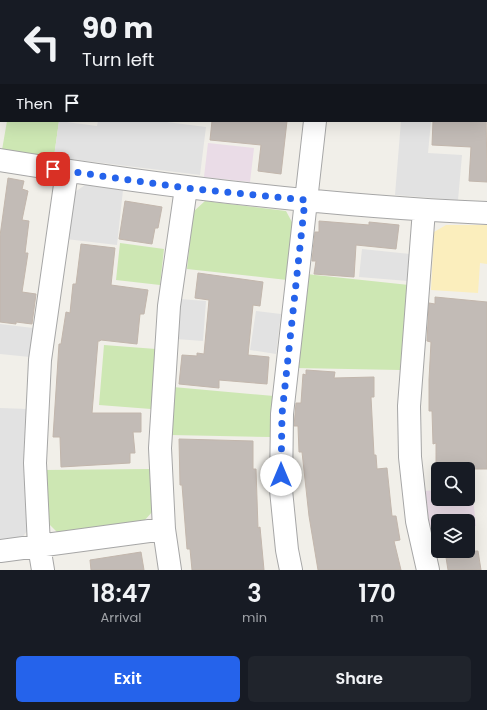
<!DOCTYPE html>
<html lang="en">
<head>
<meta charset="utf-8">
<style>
	:root { --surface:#171b24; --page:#20242c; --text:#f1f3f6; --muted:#9ea1a6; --accent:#2563eb }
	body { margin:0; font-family:Poppins,sans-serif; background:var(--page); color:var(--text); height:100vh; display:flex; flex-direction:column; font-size:15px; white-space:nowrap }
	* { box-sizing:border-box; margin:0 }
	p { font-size:13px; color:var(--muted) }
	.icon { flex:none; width:22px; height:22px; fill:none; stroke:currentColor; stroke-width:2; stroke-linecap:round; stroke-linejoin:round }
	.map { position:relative; height:570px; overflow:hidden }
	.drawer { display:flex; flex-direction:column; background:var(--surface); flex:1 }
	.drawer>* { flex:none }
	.hud { position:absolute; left:0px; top:0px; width:487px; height:122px; box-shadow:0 4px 16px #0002; background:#171b24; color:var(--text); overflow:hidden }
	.buttons { position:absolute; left:431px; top:462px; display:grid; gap:8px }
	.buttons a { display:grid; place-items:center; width:44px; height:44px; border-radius:6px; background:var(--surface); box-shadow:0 4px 16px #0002; font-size:20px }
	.pin { position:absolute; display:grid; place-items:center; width:34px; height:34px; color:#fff; margin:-17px; border-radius:8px; box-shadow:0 2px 6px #0006 }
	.me { position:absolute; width:44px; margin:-22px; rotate:0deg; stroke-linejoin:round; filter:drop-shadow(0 0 3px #0008) }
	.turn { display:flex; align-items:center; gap:14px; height:84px; padding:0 16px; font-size:18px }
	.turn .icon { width:52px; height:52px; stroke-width:2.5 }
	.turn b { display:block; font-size:28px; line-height:34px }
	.then { display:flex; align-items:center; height:38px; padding:0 16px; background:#0003; gap:8px; font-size:15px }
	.eta { display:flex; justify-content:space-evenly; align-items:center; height:68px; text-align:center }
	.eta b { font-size:24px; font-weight:600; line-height:28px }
	.primary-button { display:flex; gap:8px; margin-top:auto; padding:8px 16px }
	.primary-button a { flex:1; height:46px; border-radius:6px; background:var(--accent); color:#fff; font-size:16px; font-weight:600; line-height:46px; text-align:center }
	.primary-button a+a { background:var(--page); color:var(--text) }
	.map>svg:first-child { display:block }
	.industrial { fill:#eadce7 }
	.grass { fill:#cde7b3 }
	.sand { fill:#fbeebd }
	.parking { fill:#e2e2e2 }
	.building { fill:#c2bbb6; stroke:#c2b6ac }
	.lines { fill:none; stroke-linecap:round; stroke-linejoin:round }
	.minor-casing { stroke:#a6a6a6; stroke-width:24 }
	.minor { stroke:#fff; stroke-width:22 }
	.route { stroke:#2563eb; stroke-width:7; stroke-dasharray:0 12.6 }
</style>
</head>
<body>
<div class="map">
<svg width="487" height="570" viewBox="0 0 487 570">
	<rect width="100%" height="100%" fill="#f1efe9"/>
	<path class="industrial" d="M208,143L254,148L250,182L204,177Z
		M468,488H472L476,526L468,527V521H438V531L431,532L424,491L438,490V499H468Z"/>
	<path class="grass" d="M7,121H59L54,157L2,150Z
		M205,201L286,211L293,224L287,280L187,269L193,212Z
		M120,243L164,249L160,285L116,280Z
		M306,274L409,285L400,370L296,368Z
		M104,345L156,349L151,409L99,405Z
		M173,387L274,396L271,437L171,435Z
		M150,469L153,511L144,521L57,532L48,523L43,470Z"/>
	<path class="sand" d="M446,225H487V264L480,263L478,293L431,290L434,232Z"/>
	<path class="parking" d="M59,121L97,126L98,121H159L206,127L200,175L54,157Z
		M401,121H431L428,153L462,155L458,200L395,195Z
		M85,185L123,190L117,245L66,239L72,194Z
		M362,249L410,254L408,281L359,277Z
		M180,299L206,301L203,341L176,339Z
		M256,311L281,314L276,354L250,350Z
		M0,324L33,328L30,357L0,354Z
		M0,408L28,409L30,527L19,542L0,543Z"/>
	<path class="building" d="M486,107L487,182L469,181L471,147L432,145L433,121H486Z
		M212,121H287L281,174L258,171L261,145L210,140Z
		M8,178L24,181L22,189L28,191L22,220L29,221L25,253H28L22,292L36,294L32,324L16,322V324L0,322V236Z
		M125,201L162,207L158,228H155L152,244L119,239Z
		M319,221L369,225V222L399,225L396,249L356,245L354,277L314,274L316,261H312L315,232H319Z
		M81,244L115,248L111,285L148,290L144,314H140L137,344L101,340L100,341H98L92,413H141V432H133L135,453H130V463L61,467L60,437H53L59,344H61L66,312L70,313L73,284H76Z
		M198,273L263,282L260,306L253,305L248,355L269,357L267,384L219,380V388L179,384L182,355L197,356V353L204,354L209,300L195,298Z
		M435,297L487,302V469H436V443L433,444L432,411H429V380L431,342L427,341L429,303L435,304Z
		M306,370L335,372L334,378L374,377V397H371L374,455H376L377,469L387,468L392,516H396L400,540L394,541L401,570H318L309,516L302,452H299L298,426H294L296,403H301L303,374L306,375Z
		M179,439L253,441V469H256L258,528L260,527L264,570H192L190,549H187L182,485H180Z
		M445,551H478L481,570H448Z
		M141,552L144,570H91L90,560Z"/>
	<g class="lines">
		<g class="minor-casing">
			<path id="minor" d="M0,5H1
				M0,37H1
				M486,60H487
				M486,92H487
				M0,160C161,186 324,206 487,213
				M424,210L409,406L410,457L417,521L428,570
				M0,551L164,529
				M43,570L39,546L35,463L40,360L67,171
				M170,570L164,529L160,448L169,306L186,188
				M291,570L287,550L281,490L282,414L315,121"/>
		</g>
		<use href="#minor" class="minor"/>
	</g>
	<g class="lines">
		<path class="route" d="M53,169L186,188L305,200L282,414L281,475"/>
	</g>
</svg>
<div class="buttons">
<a><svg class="icon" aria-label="search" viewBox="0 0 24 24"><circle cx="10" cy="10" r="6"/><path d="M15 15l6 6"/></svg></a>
<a><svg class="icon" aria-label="layers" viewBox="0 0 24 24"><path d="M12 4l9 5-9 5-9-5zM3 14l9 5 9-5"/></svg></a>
</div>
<div class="pin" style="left:53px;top:169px;background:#d93025"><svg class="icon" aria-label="arrive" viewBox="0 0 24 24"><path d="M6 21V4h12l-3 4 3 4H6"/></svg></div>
<svg class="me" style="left:281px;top:475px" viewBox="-20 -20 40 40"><circle r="19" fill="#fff"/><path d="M0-13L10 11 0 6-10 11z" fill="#2563eb"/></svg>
<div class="hud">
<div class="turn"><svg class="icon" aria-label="left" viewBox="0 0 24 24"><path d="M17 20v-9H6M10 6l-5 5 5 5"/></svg><div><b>90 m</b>Turn left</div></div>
<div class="then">Then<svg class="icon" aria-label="arrive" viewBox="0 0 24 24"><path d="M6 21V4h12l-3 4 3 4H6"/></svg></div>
</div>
</div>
<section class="drawer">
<div class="eta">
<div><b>18:47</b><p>Arrival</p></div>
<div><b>3</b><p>min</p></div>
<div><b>170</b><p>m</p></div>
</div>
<div class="primary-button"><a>Exit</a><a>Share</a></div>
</section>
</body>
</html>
